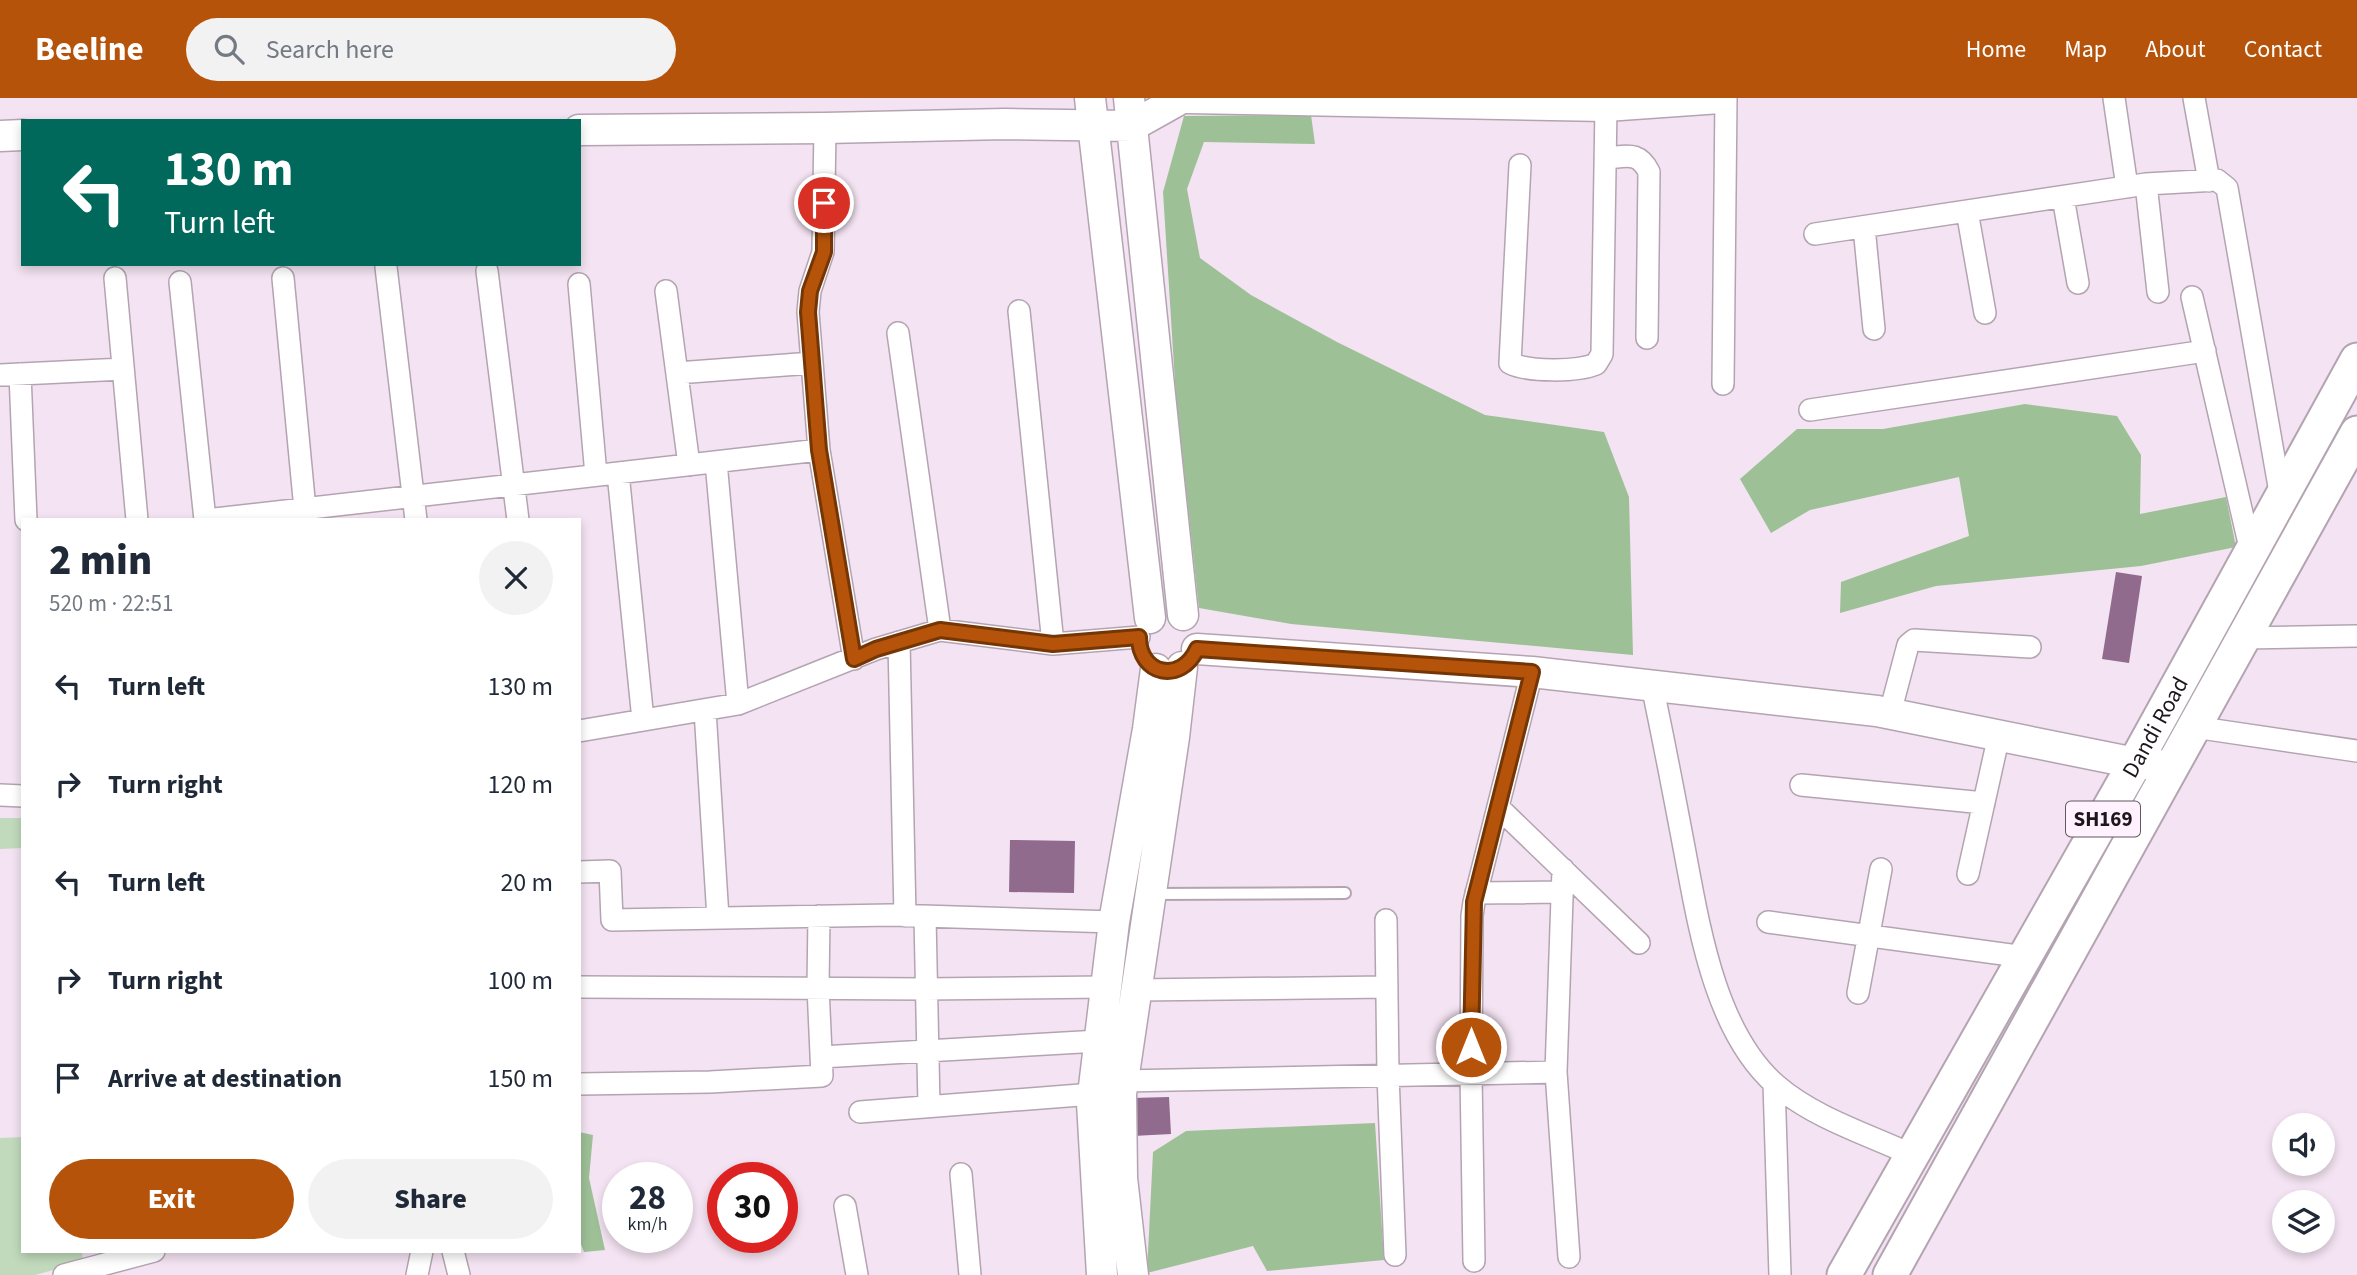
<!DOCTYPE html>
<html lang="en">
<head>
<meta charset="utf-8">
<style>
	:root { --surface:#fff; --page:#f2f2f3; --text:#1f2937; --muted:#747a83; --accent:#b45309 }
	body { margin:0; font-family:"Source Sans 3",sans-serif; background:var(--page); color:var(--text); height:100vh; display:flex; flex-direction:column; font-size:26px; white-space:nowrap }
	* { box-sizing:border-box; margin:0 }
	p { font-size:23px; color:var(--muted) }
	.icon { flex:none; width:38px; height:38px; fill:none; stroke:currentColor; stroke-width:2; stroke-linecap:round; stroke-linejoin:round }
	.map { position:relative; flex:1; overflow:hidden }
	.drawer { position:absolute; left:21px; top:420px; width:560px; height:735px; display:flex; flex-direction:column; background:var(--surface); border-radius:0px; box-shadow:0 4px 10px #0003 }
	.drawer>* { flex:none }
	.guide { position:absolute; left:21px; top:21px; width:560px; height:147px; border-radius:0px; box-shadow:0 4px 10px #0003; background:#00695c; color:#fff; overflow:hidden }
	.fabs { position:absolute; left:2272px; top:1015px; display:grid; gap:14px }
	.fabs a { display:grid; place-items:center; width:63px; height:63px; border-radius:50%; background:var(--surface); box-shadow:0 4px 10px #0003; font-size:35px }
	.speed { position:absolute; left:602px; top:1064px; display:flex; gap:14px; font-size:35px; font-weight:700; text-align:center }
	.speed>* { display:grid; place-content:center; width:91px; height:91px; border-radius:50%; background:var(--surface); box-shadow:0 4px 10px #0003; line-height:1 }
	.speed small { font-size:18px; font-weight:400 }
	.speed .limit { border:10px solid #d22; background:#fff; color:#111 }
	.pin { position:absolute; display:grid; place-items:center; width:60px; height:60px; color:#fff; margin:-30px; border:4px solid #fff; border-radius:50%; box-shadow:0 2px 7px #0007 }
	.me { position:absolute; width:77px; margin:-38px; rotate:0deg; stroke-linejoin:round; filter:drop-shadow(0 0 5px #0008) }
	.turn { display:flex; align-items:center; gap:24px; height:147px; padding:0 28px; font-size:32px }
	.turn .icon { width:91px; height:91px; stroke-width:2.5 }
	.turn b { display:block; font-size:49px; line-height:60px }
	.round { display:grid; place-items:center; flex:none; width:74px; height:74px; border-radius:37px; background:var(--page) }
	.head { display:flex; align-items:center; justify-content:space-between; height:119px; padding:0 28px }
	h1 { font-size:42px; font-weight:800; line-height:52px }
	.button { display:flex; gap:14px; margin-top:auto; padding:14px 28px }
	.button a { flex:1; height:80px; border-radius:42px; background:var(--accent); color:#fff; font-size:28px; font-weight:800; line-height:80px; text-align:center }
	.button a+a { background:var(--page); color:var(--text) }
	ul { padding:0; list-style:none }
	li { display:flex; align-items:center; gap:21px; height:98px; padding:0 28px }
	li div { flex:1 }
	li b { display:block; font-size:26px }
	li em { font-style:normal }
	header { display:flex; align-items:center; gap:42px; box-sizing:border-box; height:98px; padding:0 35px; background:var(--accent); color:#fff }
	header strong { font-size:33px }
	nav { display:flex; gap:38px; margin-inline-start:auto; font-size:24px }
	.search { width:490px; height:63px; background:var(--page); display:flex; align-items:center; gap:18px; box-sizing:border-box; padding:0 24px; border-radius:38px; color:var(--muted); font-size:26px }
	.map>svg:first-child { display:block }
	.green { fill:#c1dabc }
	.forest { fill:#9ec097 }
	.building { fill:#906b8e }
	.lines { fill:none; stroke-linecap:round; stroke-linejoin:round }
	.lane-casing { stroke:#b4a4b2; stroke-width:14 }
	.street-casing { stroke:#b4a4b2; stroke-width:24 }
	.secondary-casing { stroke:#b4a4b2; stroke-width:33 }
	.primary-casing { stroke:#b4a4b2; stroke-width:37 }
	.lane { stroke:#fff; stroke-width:10 }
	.street { stroke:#fff; stroke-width:21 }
	.secondary { stroke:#fff; stroke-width:30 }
	.primary { stroke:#fff; stroke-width:33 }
	.route-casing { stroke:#753606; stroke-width:18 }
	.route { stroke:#b45309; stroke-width:12 }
	.labels { text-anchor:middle; stroke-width:5; stroke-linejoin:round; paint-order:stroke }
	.shield { fill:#fff1fe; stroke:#615860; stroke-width:2 }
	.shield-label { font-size:21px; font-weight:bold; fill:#1d171d }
	.street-label { font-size:23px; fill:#1d171d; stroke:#fff1fe }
</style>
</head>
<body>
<header>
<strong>Beeline</strong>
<div class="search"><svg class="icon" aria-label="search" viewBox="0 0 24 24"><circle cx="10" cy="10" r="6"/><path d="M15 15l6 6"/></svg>Search here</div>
<nav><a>Home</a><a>Map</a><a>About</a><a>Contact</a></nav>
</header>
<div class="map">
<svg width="2357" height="1177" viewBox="0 0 2357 1177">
	<rect width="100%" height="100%" fill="#f4e3f2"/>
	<path class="green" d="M0,720H23V750L0,751Z
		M23,1039V1153H82L83,1164L35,1177H0V1040Z"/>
	<path class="forest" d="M1311,17L1315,46L1204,44L1187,91L1200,160L1251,197L1337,244L1485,317L1604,334L1629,399L1633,557L1291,526L1199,510L1176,300L1163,94L1184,18Z
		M2025,306L2117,318L2141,357L2140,416L2226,399L2236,449L2141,468L1936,488L1840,515L1841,484L1969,438L1959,379L1810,412L1771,435L1740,381L1797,331H1883Z
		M1375,1025L1384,1162L1267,1173L1253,1148L1147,1175L1153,1054L1186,1033Z
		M579,1034L593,1037L589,1080L605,1152L584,1154L579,1141Z"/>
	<path class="building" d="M2116,474L2142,478L2129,565L2102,561Z
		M1010,742L1075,743L1074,795L1009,794Z
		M1169,999L1171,1036L1133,1038L1132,1000Z"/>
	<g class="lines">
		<g class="lane-casing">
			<path id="lane" d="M1151,796L1345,795"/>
		</g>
		<g class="street-casing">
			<path id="street" d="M2114,0L2127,89
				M2194,0L2209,83
				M825,30L823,154L810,193L808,214L819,352L854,561
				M1605,60C1626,59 1638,52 1649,74L1647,240
				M1520,67L1510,265C1528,274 1577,274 1596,266L1602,256L1606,8
				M2146,86L2158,194
				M2063,99L2078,185
				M1967,113L1985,215
				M1864,129L1874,231
				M1815,136L2146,86L2217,82L2227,90L2281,400
				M386,169L416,422
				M487,173L518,422
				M115,180L137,422
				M283,180L306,422
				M180,184L205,422
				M579,186L596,377
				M666,193L689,367
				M2192,199L2251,454
				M1019,213L1053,546
				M898,235L940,532
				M677,275L812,265
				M20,276L26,422
				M0,277L123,271
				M1723,286L1726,0
				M1810,312L2205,253
				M716,364L738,606
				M618,375L643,622
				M206,422L819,352
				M2243,540L2357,538
				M899,544L905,818
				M1652,587C1663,639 1673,691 1683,744C1698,822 1713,932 1776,987C1814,1020 1867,1036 1912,1057
				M705,612L718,820
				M1890,615L1908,547L1914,542L2030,549
				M2194,629L2357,653
				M579,633L738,606L876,551L940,532L1053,546L1139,539
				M1801,687L1984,705
				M0,697L23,698
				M1498,709L1639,845
				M1563,771L1556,974L1569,1159
				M579,774L610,773L612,822L891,817L1114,824
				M1968,776L1999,637
				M1476,795L1562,794
				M925,819L929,1008
				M1386,822L1388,977L1395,1157
				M1768,824L2025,859
				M579,889L925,891L1106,889
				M1136,892L1387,889
				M1858,895L1881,771
				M821,959L1099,943
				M1123,983L1556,974
				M1774,985L1780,1177
				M579,986L710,984L822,978L818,889L819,818
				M860,1014L1093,996
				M961,1076L970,1177
				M845,1108L857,1177
				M453,1153L459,1177
				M1474,1163L1471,976L1472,818L1474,804L1532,574
				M64,1177L154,1153
				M417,1177L422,1153"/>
		</g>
		<g class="secondary-casing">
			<path id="secondary" d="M1090,0L1150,520
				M1129,0L1183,517
				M1188,0L1606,8L1720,0
				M579,32L825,30L1005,26L1132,28L1182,0
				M0,38L23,37
				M1197,551L1532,574L1877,613L2135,665L2158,667
				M1102,1177L1092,1005L1114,824L1148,631L1156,571
				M1133,1177L1122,1080L1121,996L1174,639L1182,569"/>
		</g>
		<g class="primary-casing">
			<g id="primary">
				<path id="s1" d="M1844,1177L2135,665L2357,262"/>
				<path d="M1890,1177L2357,335"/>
			</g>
		</g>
		<use href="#lane" class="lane"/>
		<use href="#street" class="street"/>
		<use href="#secondary" class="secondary"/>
		<use href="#primary" class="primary"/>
	</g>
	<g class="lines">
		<g class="route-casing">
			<path id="route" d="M824,105V154L810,193L808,214L819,352L854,561L876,551L940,532L1053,546L1139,539C1139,577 1181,586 1197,551L1532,574L1474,804L1471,949"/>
		</g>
		<use href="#route" class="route"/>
	</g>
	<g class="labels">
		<rect class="shield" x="2066" y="703.5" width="74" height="35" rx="5"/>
		<g class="shield-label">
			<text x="2103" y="728">SH169</text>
		</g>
		<g class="street-label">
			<text dy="8" stroke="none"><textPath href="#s1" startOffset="630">Dandi Road</textPath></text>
		</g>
	</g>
</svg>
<div class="fabs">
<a><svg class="icon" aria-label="sound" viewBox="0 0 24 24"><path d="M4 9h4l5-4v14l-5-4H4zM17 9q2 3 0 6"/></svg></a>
<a><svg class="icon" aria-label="layers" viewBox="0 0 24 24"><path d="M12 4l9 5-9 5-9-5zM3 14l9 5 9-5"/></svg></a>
</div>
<div class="speed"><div>28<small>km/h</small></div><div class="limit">30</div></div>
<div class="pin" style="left:824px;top:105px;background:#d93025"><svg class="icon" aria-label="arrive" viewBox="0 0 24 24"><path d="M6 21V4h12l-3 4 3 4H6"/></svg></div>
<svg class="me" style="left:1471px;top:949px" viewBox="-20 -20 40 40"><circle r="17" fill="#b45309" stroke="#fff" stroke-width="3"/><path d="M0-11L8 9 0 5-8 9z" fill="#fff"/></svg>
<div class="guide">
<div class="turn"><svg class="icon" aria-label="left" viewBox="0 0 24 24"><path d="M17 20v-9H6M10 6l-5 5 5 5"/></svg><div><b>130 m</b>Turn left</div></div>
</div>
<section class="drawer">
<div class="head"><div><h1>2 min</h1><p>520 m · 22:51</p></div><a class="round"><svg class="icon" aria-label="close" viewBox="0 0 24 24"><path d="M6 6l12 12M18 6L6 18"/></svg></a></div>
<ul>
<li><svg class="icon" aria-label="left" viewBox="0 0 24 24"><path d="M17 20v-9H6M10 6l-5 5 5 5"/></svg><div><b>Turn left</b></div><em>130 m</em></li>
<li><svg class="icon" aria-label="right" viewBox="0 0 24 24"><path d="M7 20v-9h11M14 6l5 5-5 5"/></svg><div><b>Turn right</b></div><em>120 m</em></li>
<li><svg class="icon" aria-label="left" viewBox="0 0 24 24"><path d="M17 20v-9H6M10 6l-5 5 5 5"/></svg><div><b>Turn left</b></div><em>20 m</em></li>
<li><svg class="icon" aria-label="right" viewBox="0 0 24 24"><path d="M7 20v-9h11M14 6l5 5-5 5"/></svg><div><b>Turn right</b></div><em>100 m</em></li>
<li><svg class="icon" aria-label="arrive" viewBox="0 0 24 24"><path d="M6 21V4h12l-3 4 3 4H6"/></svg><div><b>Arrive at destination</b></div><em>150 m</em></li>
</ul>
<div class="button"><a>Exit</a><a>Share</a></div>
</section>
</div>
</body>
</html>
